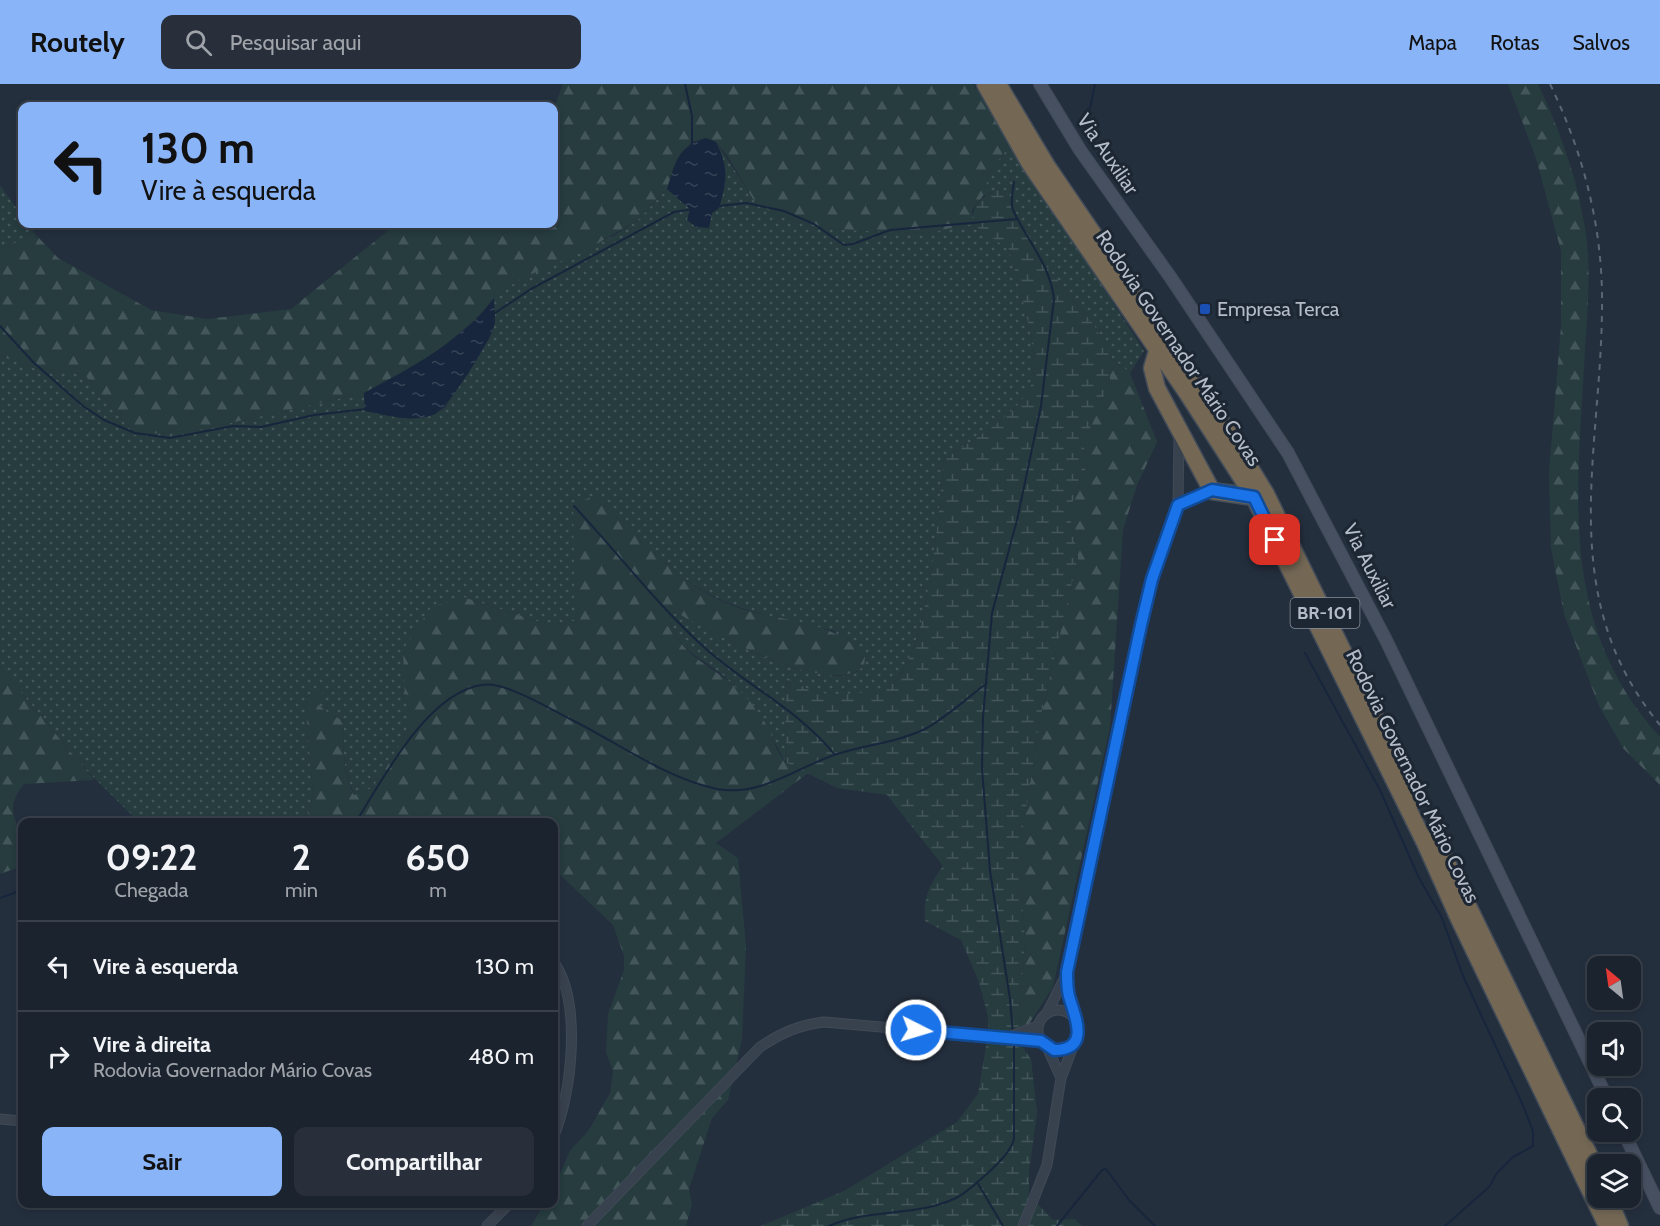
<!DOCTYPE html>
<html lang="pt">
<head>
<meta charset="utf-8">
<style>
	:root { --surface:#1b232e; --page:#282f3a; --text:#f1f3f6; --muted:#a0a4aa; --line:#39404a; --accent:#8ab4f8 }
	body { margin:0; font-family:Cabin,sans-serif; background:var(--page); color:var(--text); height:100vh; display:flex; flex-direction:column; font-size:22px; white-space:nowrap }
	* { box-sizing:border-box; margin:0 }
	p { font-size:20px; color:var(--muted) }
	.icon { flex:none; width:33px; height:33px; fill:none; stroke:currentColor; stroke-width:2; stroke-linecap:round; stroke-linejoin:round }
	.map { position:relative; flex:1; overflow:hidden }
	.details { position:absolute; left:18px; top:734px; width:540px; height:390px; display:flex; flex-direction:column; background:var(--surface); border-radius:12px; box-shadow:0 3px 9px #0003,0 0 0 2px var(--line) }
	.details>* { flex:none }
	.top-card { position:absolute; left:18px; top:18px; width:540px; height:126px; border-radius:12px; box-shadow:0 3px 9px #0003,0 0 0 2px var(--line); background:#8ab4f8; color:#111; overflow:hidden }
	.needle { width:39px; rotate:331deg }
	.controls { position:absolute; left:1587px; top:872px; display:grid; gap:12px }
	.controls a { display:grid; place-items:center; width:54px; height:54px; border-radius:12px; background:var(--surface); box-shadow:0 3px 9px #0003,0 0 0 2px var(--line); font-size:30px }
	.pin { position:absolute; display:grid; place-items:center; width:51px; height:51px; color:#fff; margin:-26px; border-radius:12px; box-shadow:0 3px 9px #0006 }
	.me { position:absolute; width:66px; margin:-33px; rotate:95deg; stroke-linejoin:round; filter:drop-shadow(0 0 4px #0008) }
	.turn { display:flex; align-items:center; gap:21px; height:126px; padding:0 24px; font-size:27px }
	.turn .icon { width:78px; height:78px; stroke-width:2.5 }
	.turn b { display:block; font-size:42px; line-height:51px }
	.eta { display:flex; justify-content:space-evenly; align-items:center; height:102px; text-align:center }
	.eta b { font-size:36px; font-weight:800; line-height:42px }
	.primary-button { display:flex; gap:12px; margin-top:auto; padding:12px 24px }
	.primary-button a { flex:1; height:69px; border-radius:12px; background:var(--accent); color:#111; font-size:24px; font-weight:800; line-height:69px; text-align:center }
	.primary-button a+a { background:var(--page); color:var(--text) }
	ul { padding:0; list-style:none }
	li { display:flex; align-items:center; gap:18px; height:90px; padding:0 24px; border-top:2px solid var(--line) }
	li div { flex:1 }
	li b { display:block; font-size:22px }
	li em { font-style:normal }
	header { display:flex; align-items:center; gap:36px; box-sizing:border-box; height:84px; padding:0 30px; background:var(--accent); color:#111 }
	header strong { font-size:28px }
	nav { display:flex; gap:33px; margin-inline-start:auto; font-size:21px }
	.search { width:420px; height:54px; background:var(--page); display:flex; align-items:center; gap:15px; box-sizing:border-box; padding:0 21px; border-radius:12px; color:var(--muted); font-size:22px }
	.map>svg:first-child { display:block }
	.grass { fill:url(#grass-dots) }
	.forest { fill:url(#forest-firs) }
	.wetland { fill:url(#wetland-marsh) }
	.water { fill:url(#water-ripples) }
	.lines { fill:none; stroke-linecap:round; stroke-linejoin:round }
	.stream { stroke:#17263c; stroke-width:2 }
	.street-casing { stroke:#414a57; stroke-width:11 }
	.secondary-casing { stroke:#414a57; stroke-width:14 }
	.highway-casing { stroke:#434c59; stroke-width:19 }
	.street { stroke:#38414e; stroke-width:9 }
	.secondary { stroke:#465061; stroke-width:12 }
	.highway { stroke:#746855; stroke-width:16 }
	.rail { stroke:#5a6575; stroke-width:2; stroke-dasharray:6 6; stroke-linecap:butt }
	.route-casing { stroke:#114b97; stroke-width:15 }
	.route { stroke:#1a73e8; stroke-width:10 }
	.transit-dot { fill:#1a4fb4; stroke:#1d2633; stroke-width:2 }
	.labels { text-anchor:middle; stroke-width:6; stroke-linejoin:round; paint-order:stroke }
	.shield { fill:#1d2633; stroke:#878f9c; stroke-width:1.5 }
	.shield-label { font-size:18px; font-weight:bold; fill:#b4bcc9 }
	.street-label { font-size:20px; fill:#b4bcc9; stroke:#1d2633 }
	.poi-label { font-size:20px; fill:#b4bcc9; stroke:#1d2633; text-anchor:start }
</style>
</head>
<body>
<header>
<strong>Routely</strong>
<div class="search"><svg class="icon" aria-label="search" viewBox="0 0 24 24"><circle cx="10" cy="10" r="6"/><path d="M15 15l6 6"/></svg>Pesquisar aqui</div>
<nav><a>Mapa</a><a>Rotas</a><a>Salvos</a></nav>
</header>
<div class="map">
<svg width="1660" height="1142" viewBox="0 0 1660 1142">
	<defs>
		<pattern id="grass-dots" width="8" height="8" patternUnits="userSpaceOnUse" patternTransform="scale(1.5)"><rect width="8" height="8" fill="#263c3f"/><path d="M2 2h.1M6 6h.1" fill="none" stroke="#435659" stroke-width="1.8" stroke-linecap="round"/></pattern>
		<pattern id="forest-firs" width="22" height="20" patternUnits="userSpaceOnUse" patternTransform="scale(1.5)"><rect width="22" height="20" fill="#263c3f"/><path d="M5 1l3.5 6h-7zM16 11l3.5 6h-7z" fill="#435659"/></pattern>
		<pattern id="wetland-marsh" width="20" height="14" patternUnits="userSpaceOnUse" patternTransform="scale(1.5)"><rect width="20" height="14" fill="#263c3f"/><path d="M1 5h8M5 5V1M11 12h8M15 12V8" fill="none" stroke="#435659"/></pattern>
		<pattern id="water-ripples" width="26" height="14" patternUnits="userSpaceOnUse" patternTransform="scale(1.5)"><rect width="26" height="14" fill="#17263c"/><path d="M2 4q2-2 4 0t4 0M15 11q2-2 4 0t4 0" fill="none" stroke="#364457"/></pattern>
	</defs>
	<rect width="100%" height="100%" fill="#242f3e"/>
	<path class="grass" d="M716,58L753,114L777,132L832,145L868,147L926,149L972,140L1009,165C1017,195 1042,274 1031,301C1021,329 968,358 944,376C938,428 930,566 892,600C881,610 835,612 820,609C809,607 797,599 787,594L785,630L787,679C781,671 778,664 773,655C767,642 735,602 724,592C701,573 675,565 669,533L675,528C723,553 781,588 837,592C844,593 852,589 859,587L835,547C750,528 709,524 645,460L575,484V537L549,541L463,513L405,615L412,635L402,657L383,689L372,704L355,711C342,686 343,664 344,637L328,629L319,621L322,607L305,613L313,709L307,738H139L86,686L0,583V272L38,285L84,290L135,351L204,345L364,309L365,327L433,331L445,324L490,254L495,240L494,214L518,196L615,151L639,135L667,105L690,125L712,129L719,124C727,97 729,84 716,58Z
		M1011,60L1144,267L1130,289L1112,274L1094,241L1046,182L1013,124L998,105L983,112L990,87Z
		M0,101L22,132V140H28L36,151L0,165Z"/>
	<path class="forest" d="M563,0H973L1011,60L990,87L983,112L972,126V140L926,149L868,147L832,145L777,132L753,115L727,71L716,58L706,54L692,58L680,70L667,105L639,135L585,167L518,196L494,214L480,232L430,273L364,309L204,345L135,351L84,290L38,285L0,272V165L36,151L58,174L151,226L207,235L291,225L396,140H554V24Z
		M1508,0H1538C1563,53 1583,110 1588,169C1590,201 1587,233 1585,265C1578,406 1556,539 1660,653V701L1623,664L1599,622L1564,530L1551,464L1549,389L1561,242V167L1536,74Z
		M1112,274L1130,289L1157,358L1137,401L1123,446L1110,643L1053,903L1018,957L1025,854L1021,800L1022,751L1040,635L1078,473L1069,427L1086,384L1084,359L1109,300Z
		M598,409C637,451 672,495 726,519C772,540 831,531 865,573L864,582C831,616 710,547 675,528L669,533C676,573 720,584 745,612C753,620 761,632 767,642C774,654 776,670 787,679C793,683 802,686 808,689L716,759L738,774L746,862L742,955L728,1016L712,1034L689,1105L692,1120L686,1142H531L545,1119H554V1103L570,1067L589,1046L610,1009L613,988L606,968L608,930L624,886V872L613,841L554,785V738H307L313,709L305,613L322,607L319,621L328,629L344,637C343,664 342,685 354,711L372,704L383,689L402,657L412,635L405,615L403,566L431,523L463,513L549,541L575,537L573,422Z
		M0,583L94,696L24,700C5,723 15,732 22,758C24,765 23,774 22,782L0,790Z"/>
	<path class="wetland" d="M998,105L1013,124L1046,182L1094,241L1112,274L1109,300L1084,359L1086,384L1069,427L1078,473L1040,635L1022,751L1021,800L1025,854L1018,957L1031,975L1037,1029L1029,1087V1111L1053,1136L1075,1135L1082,1142H761L844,1107L957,1038L978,1010L988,951V933L979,898L961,856L925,837C923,814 929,801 943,782L887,711L837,704L787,679L785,630L787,594C797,599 809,607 820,609C835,612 881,609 892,600C930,567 938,427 944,376C968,358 1021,329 1031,301C1042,274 1017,196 1009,165L972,140C972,121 981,113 998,105Z"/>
	<path class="water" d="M706,54L716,58C729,84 727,97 719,124L712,129L709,144L696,143L687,136L690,125L667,105C675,79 678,62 706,54Z
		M494,214C494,222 496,233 494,241C491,256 447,327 433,331C412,339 385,331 365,327L364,309C412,283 461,258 494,214Z"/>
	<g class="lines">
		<path class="stream" d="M685,0L692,32V60
			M1082,39L1090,24L1095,0
			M719,122L746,119L784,127L814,140L844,161L853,160L890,146L1017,135
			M492,231L531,205L674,128L693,125
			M0,242L33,278L83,322L104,336L135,349L170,354L233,342L261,343L314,331L366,325
			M574,422C618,469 657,521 705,564C747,602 799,626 835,671
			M1305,569L1380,706L1418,792L1442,834L1463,892L1522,1019L1533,1047V1062L1513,1073L1497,1089L1489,1103L1445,1142
			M356,738C382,696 428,608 482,601C505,597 548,624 570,635C617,658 665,694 717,705C762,713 797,683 837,670C866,661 898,658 925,645C947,633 967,614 987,599
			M0,814L22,806
			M1013,950L1010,915L990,787L982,684L983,633L992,529L1017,436L1041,322L1054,215C1050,180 1027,157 1013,126C1010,119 1013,106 1014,98
			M977,1098L1003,1142
			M829,1142C870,1124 917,1133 956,1114C968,1108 978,1097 989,1088C999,1078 1010,1069 1014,1055V958
			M1057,1142L1102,1086L1106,1085L1129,1116L1155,1142"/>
		<g class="street-casing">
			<path id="street" d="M1178,421L1212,407
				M554,878C582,919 572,1008 554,1052
				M1067,889L1069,910L1076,933
				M1038 946a20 20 0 1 1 40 0a20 20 0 1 1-40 0Z
				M1047,929L1067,889L1152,495L1178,421L1179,353
				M1009,953L1038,942
				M1047,963L1061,994
				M0,1035L22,1037
				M487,1142L510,1119
				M587,1142L760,963C781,949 799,941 824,938L1041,957
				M1023,1142L1047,1081L1061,994L1075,957"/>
		</g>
		<g class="secondary-casing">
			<path id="secondary" d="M1040,0L1080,66L1171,194L1288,369L1386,556L1607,1014
				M1623,1047L1660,1124"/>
		</g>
		<g class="highway-casing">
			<path id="highway" d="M985,0L1030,80L1187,309L1254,413L1425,759L1459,835L1607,1142
				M998,0L1047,82L1223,340L1266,410L1416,716
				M1157,267L1152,284L1157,304L1212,407L1254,413
				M1434,752L1598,1089
				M1608,1113L1620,1142"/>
		</g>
		<use href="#street" class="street"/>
		<use href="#secondary" class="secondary"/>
		<use href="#highway" class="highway"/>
		<path class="rail" d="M1550,0C1582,66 1601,137 1602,210C1604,363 1551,509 1660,641"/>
	</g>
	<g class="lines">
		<g class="route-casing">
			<path id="route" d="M916,946L1041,957L1054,966C1091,966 1075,933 1069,912C1067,904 1067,896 1067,888L1141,541L1152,495L1178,421L1212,406L1254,413L1275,456"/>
		</g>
		<use href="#route" class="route"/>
	</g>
	<rect class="transit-dot" x="1199" y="219" width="12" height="12" rx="3"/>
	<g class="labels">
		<rect class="shield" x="1290.5" y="514" width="69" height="30" rx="4.5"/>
		<g class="shield-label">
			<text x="1325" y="535">BR-101</text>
		</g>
		<g class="street-label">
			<text transform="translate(1108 70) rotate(56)" y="7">Via Auxiliar</text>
			<text transform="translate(1179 264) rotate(56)" y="7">Rodovia Governador Mário Covas</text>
			<text transform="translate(1370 482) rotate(63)" y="7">Via Auxiliar</text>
			<text transform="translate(1413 692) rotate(64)" y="7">Rodovia Governador Mário Covas</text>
		</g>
		<g class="poi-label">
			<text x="1217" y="232">Empresa Terca</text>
		</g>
	</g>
</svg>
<div class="controls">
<a><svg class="needle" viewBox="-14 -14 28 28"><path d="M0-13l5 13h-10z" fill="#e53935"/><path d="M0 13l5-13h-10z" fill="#a0a4aa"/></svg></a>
<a><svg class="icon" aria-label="sound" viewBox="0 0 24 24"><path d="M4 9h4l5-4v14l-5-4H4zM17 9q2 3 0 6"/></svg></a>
<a><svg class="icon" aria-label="search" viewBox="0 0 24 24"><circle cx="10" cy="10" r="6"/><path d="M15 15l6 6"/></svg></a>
<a><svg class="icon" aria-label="layers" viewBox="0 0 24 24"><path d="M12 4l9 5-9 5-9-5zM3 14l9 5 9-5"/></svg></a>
</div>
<div class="pin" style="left:1275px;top:456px;background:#d93025"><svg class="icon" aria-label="arrive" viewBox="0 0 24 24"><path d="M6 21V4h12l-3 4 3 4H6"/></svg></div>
<svg class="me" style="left:916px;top:946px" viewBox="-20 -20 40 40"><circle r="17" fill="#1a73e8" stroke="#fff" stroke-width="3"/><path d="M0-11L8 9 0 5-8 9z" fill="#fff"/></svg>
<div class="top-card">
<div class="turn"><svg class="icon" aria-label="left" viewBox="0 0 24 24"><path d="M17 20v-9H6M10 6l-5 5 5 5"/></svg><div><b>130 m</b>Vire à esquerda</div></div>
</div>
<section class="details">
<div class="eta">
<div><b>09:22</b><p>Chegada</p></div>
<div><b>2</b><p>min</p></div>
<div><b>650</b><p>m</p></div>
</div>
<ul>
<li><svg class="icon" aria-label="left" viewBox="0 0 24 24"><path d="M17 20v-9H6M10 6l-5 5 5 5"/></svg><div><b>Vire à esquerda</b></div><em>130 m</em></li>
<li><svg class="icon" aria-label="right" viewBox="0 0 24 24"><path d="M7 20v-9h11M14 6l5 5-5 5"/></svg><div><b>Vire à direita</b><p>Rodovia Governador Mário Covas</p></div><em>480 m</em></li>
</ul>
<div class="primary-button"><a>Sair</a><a>Compartilhar</a></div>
</section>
</div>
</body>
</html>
